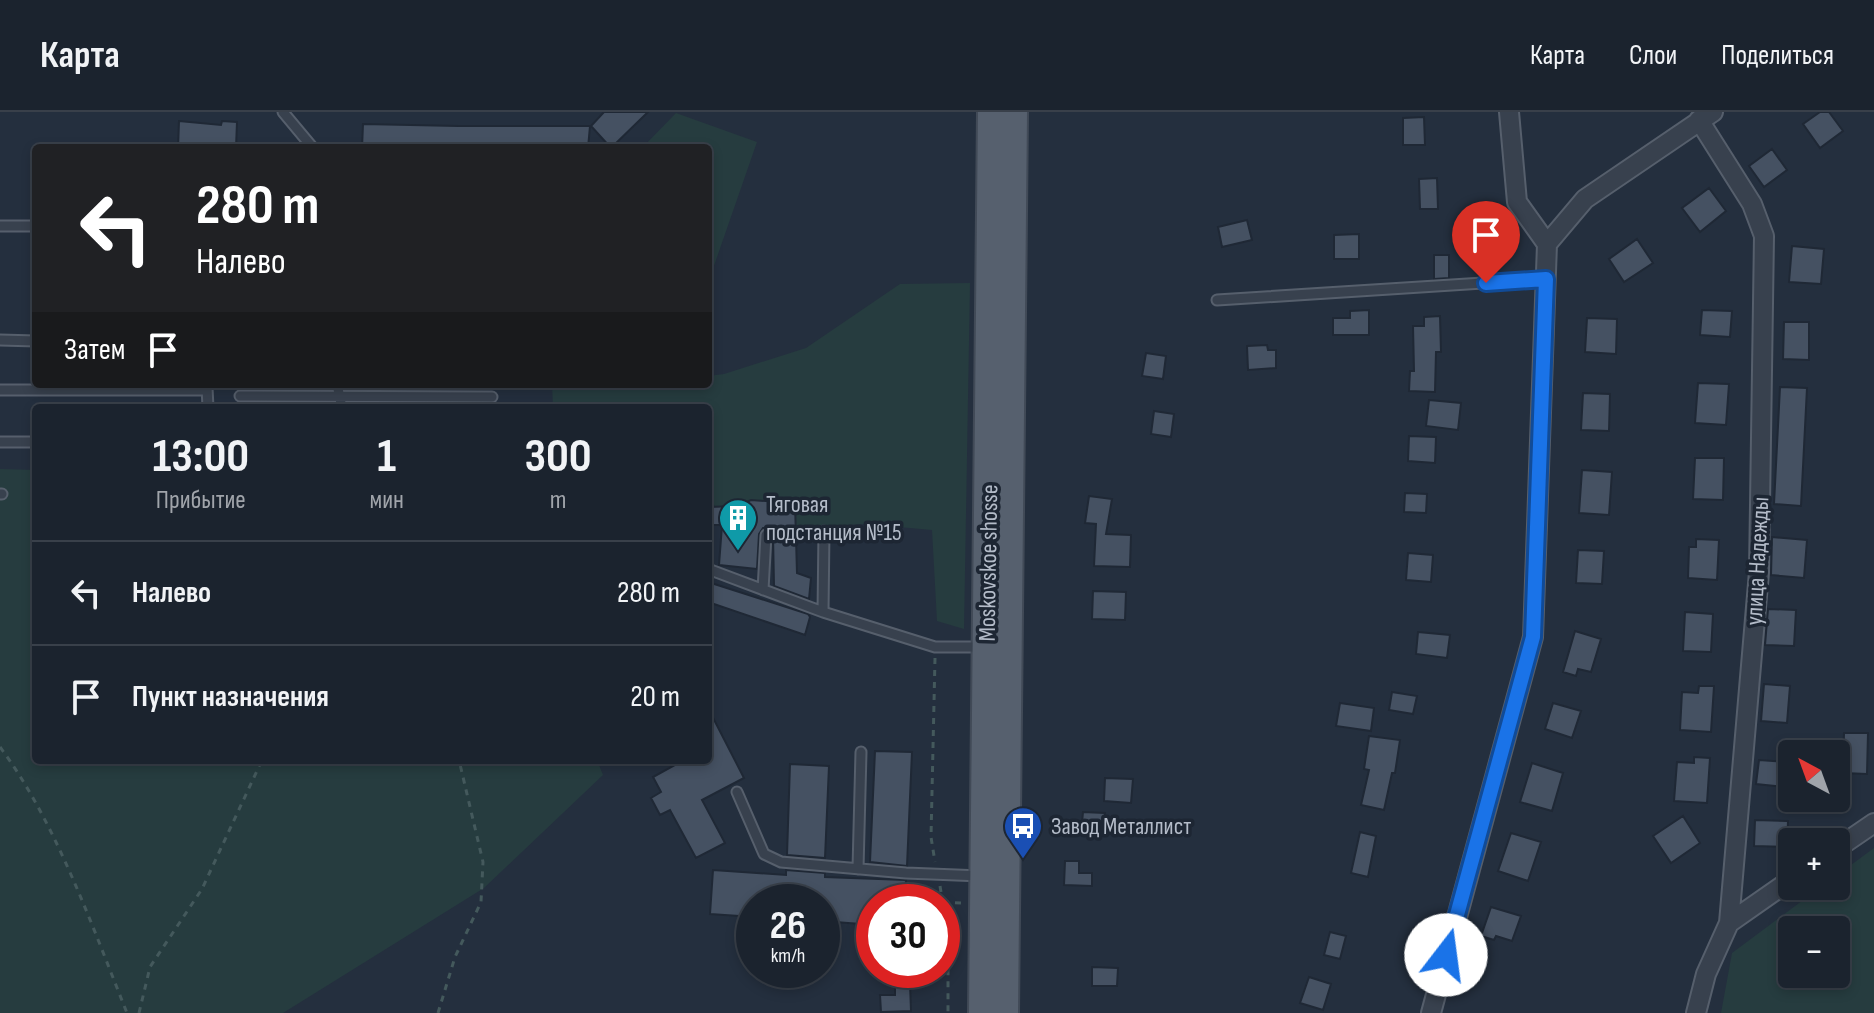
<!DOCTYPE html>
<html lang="ru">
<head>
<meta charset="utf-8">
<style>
	:root { --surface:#1b232e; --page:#242b36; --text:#f1f3f6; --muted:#a0a4aa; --line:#39404a }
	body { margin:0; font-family:"Sofia Sans Condensed",sans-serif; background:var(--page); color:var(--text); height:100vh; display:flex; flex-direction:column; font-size:30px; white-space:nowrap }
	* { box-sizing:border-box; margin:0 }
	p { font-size:26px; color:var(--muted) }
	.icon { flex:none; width:44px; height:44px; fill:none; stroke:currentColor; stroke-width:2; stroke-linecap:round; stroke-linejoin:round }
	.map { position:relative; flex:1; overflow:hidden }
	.side { position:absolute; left:32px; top:292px; width:680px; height:360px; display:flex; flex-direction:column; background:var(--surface); border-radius:8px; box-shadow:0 4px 12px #0003,0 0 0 2px var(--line) }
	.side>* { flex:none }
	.guide { position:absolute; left:32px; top:32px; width:680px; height:244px; border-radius:8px; box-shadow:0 4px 12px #0003,0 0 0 2px var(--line); background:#202124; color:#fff; overflow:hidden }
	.needle { width:52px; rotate:319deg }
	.fabs { position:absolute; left:1778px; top:628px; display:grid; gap:16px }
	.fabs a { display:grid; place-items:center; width:72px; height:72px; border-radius:8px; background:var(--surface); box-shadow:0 4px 12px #0003,0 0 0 2px var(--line); font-size:40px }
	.speed { position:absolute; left:736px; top:772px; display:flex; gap:16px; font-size:40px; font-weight:700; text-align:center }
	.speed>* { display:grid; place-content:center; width:104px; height:104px; border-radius:50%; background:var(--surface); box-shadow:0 4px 12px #0003,0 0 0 2px var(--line); line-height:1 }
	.speed small { font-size:20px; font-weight:400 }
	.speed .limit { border:12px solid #d22; background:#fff; color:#111 }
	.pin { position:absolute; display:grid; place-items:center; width:68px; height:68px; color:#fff; margin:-82px -34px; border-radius:50% 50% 50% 0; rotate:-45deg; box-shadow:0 0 8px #0007 }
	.pin .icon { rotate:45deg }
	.me { position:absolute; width:88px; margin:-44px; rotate:15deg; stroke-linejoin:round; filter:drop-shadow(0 0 6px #0008) }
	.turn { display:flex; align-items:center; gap:28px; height:168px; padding:0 32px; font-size:36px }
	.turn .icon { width:104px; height:104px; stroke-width:2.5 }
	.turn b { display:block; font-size:56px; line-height:68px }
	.then { display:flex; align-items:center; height:76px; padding:0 32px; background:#0003; gap:16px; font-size:30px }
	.eta { display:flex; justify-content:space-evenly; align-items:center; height:136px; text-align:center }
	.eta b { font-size:48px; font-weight:700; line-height:56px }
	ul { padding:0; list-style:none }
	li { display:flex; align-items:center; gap:24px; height:104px; padding:0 32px; border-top:2px solid var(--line) }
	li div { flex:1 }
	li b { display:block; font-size:30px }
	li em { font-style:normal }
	header { display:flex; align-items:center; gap:48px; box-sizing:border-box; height:112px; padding:0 40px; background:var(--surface); border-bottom:2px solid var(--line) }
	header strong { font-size:38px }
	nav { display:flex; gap:44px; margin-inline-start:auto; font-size:28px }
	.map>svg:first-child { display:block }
	.green { fill:#263c3f; fill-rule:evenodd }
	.building { fill:#455162; stroke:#1f2835; stroke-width:2 }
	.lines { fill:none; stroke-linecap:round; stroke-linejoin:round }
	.service-casing { stroke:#565f6c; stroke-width:13 }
	.minor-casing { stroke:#565f6c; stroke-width:22 }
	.primary-casing { stroke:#414a57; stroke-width:32 }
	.path { stroke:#44595c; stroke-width:3; stroke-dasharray:6 6; stroke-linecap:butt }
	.service { stroke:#38414e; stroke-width:9 }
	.minor { stroke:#38414e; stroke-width:18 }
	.primary { stroke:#56606e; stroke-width:28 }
	.route-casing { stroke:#114b97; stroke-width:20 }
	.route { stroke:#1a73e8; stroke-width:14 }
	.labels { text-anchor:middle; stroke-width:7; stroke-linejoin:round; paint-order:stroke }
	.poi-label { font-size:24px; fill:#b4bcc9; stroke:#1d2633; text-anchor:start }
	.street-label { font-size:24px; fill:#b4bcc9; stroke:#1d2633 }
</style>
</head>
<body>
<header>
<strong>Карта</strong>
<nav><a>Карта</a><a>Слои</a><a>Поделиться</a></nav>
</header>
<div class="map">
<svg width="1874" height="901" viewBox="0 0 1874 901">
	<rect width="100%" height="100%" fill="#242f3e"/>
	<path class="green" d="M676,1L757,30L708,171V36H642Z
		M970,171L964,517L937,509L932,418L866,412L724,418L711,385L708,386V296H553L552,272H618L616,276L649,272H708V264L724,262L806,236L900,172Z
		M0,357L36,358V648H597L603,663L484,776L283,901H0Z
		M1874,736V901H1721L1732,841L1822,774H1836V764ZM1836,818V862H1792V818Z"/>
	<path class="building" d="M604,0H648L611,36L591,14Z
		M1820,0H1829L1843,19L1820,36L1803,12Z
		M1424,5L1425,33H1403V6Z
		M179,9L221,13L222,9L237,10L236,36H178Z
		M363,12L458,14H590L588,36H362Z
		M1772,37L1787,58L1764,75L1749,54Z
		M1437,66L1438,97H1420L1419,67Z
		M1709,76L1726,99L1700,120L1682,96Z
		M1247,108L1252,128L1222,135L1218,115Z
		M1359,122V147H1334V123Z
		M1637,127L1653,151L1624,170L1609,147Z
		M1792,134L1824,137L1821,172L1789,170Z
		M1434,143H1449V166L1434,167Z
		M1369,198V223H1333V206H1350V199Z
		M1702,198L1732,199L1730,225L1700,223Z
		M1440,204L1441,240H1436L1435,280L1409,279L1410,259H1414L1413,214H1424V205Z
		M1587,206L1617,207L1616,242L1585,240Z
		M1784,210H1809V248L1783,247Z
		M1267,233L1268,238H1276V256L1248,258L1247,234Z
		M1146,241L1166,244L1163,267L1142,264Z
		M1698,271L1729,272L1726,313L1695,311Z
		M1780,275L1807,276L1801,394L1774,392Z
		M1583,281L1610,282L1609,319L1581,318Z
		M1429,288L1461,291L1458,318L1426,314Z
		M1154,299L1174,302L1171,325L1151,322Z
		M1409,324L1436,325L1435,351L1408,349Z
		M1695,346H1724L1723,388L1693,387Z
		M1582,358L1612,360L1609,403L1579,401Z
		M1405,381L1427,382L1426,401L1404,400Z
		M1089,384L1112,387L1106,422L1131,423L1130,455L1094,454L1096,412L1085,411Z
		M751,388L795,391L797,461L811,466L809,487L774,474L773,423L769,416H763L759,422L757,457L719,453L722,413H708V395L738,394Z
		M1772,425L1807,428L1804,466L1771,463Z
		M1696,427L1719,428L1717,468L1688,466L1689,435H1696Z
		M1578,438L1604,439L1602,472L1576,471Z
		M1408,441L1433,443L1431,470L1406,468Z
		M708,470L808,502L810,505L805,523L708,490Z
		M1093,479L1126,480L1125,508L1092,507Z
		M1768,497L1796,498L1794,534L1765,533Z
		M1685,500L1713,502L1711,540L1683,539Z
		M1575,519L1601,527L1591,560L1578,557L1576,564L1563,560Z
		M1418,520L1450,523L1447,546L1416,542Z
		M1764,572L1790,574L1787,611L1761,609Z
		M1699,574H1714L1711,620L1680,618L1682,580L1698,581Z
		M1392,580L1417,584L1413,602L1389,598Z
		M1340,591L1374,596L1371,619L1336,614Z
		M1553,591L1581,599L1572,626L1545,617Z
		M708,596L744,666L702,688L725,731L696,746L670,698L660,703L651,686L661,680L653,665L684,648H708Z
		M1844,621H1868L1867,662L1843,661Z
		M1369,624L1400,628L1395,661H1392L1384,698L1361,693L1369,658L1364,657Z
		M875,639L912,640L907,754L870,750Z
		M1694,645L1710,646L1707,691L1674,689L1677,650L1694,651Z
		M1759,648L1787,650L1784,675L1756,672Z
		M1532,651L1563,661L1552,699L1520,690Z
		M790,652L829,654L825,746L787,743Z
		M1105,666L1133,667L1131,691L1104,689Z
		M1083,700L1105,701L1103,723L1081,722Z
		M1683,704L1700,731L1671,751L1653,724Z
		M1755,708L1788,709L1787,735L1754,734Z
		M1360,720L1376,724L1368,765L1351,761Z
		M1511,721L1541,730L1528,769L1498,759Z
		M1065,749H1079V761H1092V774L1064,773Z
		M713,758L786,763V758L825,761V765L906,768L904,790H874V813L822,809V790H754V805L710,802Z
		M1491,795L1521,804L1512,829L1496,824L1494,828L1481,824Z
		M1330,820L1346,824L1340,847L1324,843Z
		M1092,855L1118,856L1117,874H1092Z
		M1309,865L1331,872L1323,898L1300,891Z
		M910,871L911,899L881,900L880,883H895V872Z"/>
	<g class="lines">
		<g class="service-casing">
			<path id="service" d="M283,0L313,36
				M0,114H36
				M1217,188L1546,167
				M0,228L36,229
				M337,272L342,296
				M207,275L208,296
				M0,278H207
				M240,284L492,285
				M0,330H36
				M0,382H2
				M708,457L823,500L935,535H984
				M763,478L766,423
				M823,500L824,419
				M737,680L764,742L781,750L906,761L981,764
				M858,757L861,640"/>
		</g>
		<g class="minor-casing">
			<path id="minor" d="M1547,132L1585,87L1713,0
				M1836,737L1874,711
				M1729,811L1792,767
				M1431,901L1533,525L1547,132L1517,90L1509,0
				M1696,901L1706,862L1729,811L1759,460L1764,124L1752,92L1699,8"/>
		</g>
		<g class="primary-casing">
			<path id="primary" d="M983,901L992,0
				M1004,901L1013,0"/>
		</g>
		<path class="path" d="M935,546L931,725L935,750
			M0,635C56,710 92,814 127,901
			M940,774L948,822V901
			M943,790L961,791
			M139,901L150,855L202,777L262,648
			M438,901L455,845L481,790L483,750L459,648"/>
		<use href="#service" class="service"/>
		<use href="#minor" class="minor"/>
		<use href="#primary" class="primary"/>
	</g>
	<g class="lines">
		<g class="route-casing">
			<path id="route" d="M1446,843L1533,525L1546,167L1486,171"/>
		</g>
		<use href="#route" class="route"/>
	</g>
	<defs>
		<g id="building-pin" transform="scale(2)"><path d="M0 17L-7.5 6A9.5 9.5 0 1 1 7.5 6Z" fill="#0f9aa8" stroke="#1d2633"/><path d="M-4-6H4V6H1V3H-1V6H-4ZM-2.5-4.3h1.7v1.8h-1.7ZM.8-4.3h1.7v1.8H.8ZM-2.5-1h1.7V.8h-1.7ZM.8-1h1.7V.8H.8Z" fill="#fff"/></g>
		<g id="bus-pin" transform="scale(2)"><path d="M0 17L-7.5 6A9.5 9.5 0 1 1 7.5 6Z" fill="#1a4fb4" stroke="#1d2633"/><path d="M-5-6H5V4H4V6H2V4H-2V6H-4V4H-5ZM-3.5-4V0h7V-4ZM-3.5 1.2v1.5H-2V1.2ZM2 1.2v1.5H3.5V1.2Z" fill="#fff"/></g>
	</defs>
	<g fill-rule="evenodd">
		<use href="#building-pin" x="738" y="406"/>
		<use href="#bus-pin" x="1023" y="714"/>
	</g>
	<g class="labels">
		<g class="poi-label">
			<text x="766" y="400">Тяговая<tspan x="766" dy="28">подстанция №15</tspan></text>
			<text x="1051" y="722">Завод Металлист</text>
		</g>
		<g class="street-label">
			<text transform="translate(1757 449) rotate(-87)" y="8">улица Надежды</text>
			<text transform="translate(988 451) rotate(-89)" y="8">Moskovskoe shosse</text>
		</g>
	</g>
</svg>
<div class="fabs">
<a><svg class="needle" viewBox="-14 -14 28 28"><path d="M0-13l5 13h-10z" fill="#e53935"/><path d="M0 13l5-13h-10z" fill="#a0a4aa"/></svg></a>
<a>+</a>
<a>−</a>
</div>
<div class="speed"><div>26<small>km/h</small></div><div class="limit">30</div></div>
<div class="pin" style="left:1486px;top:171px;background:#d93025"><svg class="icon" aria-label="arrive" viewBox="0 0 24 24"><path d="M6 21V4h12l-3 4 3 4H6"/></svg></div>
<svg class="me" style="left:1446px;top:843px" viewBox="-20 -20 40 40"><circle r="19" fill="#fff"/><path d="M0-13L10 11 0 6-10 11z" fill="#1a73e8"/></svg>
<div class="guide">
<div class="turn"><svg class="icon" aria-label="left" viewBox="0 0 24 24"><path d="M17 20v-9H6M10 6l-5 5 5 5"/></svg><div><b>280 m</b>Налево</div></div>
<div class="then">Затем<svg class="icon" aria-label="arrive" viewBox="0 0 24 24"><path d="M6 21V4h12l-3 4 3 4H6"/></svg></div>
</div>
<section class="side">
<div class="eta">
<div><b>13:00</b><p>Прибытие</p></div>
<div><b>1</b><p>мин</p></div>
<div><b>300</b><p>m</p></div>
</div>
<ul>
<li><svg class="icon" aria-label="left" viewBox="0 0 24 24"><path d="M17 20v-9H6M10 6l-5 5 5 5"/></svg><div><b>Налево</b></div><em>280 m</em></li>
<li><svg class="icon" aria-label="arrive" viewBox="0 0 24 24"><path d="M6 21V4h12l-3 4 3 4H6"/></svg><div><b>Пункт назначения</b></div><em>20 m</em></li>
</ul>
</section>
</div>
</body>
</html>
